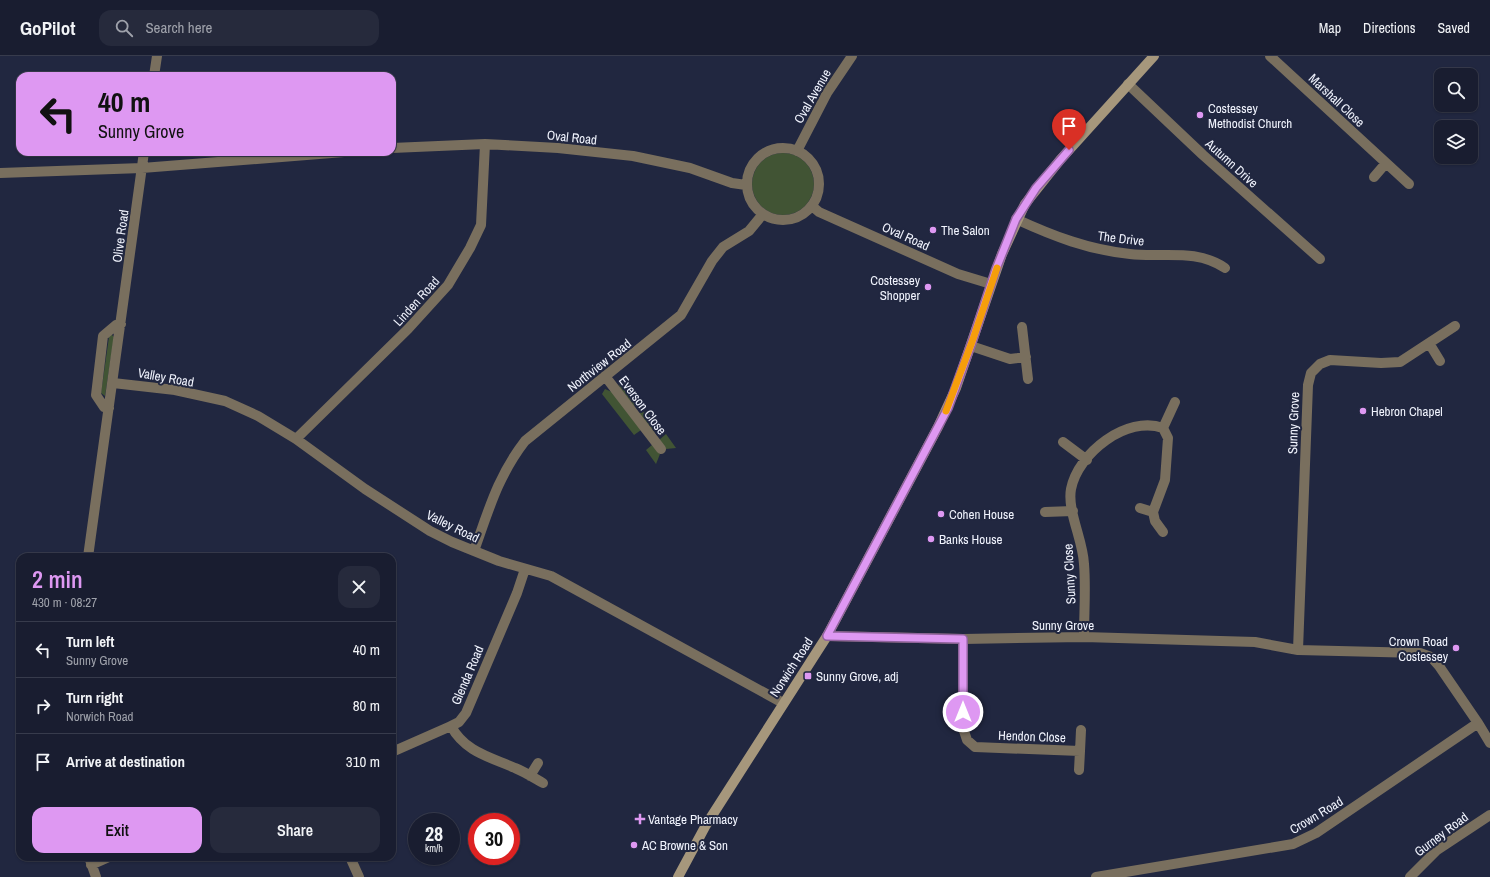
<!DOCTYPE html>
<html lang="en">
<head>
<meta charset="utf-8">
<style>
	:root { --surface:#191d30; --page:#262a3c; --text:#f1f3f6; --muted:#9fa2ab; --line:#373b4c; --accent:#de98f2 }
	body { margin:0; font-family:"Archivo Narrow",sans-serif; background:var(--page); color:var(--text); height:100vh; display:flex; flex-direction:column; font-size:15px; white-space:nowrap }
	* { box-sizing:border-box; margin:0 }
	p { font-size:13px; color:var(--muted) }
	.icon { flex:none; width:22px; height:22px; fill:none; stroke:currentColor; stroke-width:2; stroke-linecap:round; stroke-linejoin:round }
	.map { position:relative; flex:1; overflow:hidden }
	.panel { position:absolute; left:16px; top:497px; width:380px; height:308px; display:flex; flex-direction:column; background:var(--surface); border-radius:12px; box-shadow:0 1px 3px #0004,0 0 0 1px var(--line) }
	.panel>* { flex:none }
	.guide { position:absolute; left:16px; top:16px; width:380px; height:84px; border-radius:12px; box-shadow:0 1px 3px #0004,0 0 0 1px var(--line); background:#de98f2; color:#111; overflow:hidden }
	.tools { position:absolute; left:1434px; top:12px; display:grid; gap:8px }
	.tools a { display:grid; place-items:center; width:44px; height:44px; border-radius:8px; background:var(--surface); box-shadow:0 1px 3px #0004,0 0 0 1px var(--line); font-size:20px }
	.speed { position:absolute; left:408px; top:757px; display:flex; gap:8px; font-size:20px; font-weight:700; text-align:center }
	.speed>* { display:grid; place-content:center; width:52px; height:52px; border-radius:50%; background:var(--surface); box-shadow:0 1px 3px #0004,0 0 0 1px var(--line); line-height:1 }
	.speed small { font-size:10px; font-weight:400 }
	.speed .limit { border:6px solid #d22; background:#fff; color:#111 }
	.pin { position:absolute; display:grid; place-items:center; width:34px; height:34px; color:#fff; margin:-41px -17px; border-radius:50% 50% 50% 0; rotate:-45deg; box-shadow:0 0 4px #0007 }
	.pin .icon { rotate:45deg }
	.me { position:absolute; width:44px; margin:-22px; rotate:0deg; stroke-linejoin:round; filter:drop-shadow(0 0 3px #0008) }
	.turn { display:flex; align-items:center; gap:14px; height:84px; padding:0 16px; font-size:18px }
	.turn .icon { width:52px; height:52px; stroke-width:2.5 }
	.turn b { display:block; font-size:28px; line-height:34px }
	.round { display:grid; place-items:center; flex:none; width:42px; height:42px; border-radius:12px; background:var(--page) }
	.headline { display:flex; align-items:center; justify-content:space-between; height:68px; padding:0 16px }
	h1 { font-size:24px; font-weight:600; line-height:30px; color:var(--accent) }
	.cta { display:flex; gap:8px; margin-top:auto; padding:8px 16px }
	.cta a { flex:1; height:46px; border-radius:12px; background:var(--accent); color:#111; font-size:16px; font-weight:600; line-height:46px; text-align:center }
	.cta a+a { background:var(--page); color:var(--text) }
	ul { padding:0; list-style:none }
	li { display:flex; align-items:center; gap:12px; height:56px; padding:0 16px; border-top:1px solid var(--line) }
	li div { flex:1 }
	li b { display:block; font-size:15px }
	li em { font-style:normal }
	header { display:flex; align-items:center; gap:24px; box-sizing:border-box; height:56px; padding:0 20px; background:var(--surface); border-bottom:1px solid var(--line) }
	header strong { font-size:19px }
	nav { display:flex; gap:22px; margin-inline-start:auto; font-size:14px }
	.search { width:280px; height:36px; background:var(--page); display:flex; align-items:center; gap:10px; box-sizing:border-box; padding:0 14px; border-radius:12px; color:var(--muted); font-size:15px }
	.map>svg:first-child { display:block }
	.green { fill:#415434 }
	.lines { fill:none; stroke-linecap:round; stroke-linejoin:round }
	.street { stroke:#796f5e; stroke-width:10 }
	.secondary { stroke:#a6977c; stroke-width:10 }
	.route-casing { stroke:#90639d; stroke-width:10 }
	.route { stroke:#de98f2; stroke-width:7 }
	.slow { stroke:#f59e0b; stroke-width:7 }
	.poi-dot { fill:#de98f2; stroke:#212740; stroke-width:1.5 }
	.labels { text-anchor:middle; stroke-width:4; stroke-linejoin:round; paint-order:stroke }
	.street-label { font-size:13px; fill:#f0f3fd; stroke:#212740 }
	.poi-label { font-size:13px; fill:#f0f3fd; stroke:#212740; text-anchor:start }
</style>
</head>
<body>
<header>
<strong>GoPilot</strong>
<div class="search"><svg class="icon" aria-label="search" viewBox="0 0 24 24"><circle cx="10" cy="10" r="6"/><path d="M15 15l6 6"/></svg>Search here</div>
<nav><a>Map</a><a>Directions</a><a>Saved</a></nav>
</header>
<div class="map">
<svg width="1490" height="821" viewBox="0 0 1490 821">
	<rect width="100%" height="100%" fill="#212740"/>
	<path class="green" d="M752 128a31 31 0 1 1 62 0a31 31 0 1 1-62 0Z
		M111,278L114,281L105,340L101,337L109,281Z
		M621,321L623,322L644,350H634L620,332L618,326Z
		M605,333L612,336L641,374L634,379L602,338Z
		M648,355L662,373L653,376L639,357Z
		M666,378L676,392L666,393L659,384Z
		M652,389L660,398L656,408L646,394Z"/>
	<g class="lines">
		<path class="street" d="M1270,0L1409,128
			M154,20L157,0
			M1128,28L1203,99L1320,203
			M392,92L485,88L558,92L633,100L690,112L732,127L746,129
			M747 128a36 36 0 1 1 72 0a36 36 0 1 1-72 0Z
			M797,95L827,37L852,0
			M0,117L142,112L344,96
			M1374,121L1386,107
			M812,150L819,156L958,218L991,228
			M1016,163C1053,180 1089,194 1130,198C1162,202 1196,192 1225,212
			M1022,271L1028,323
			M1429,287L1440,305
			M971,290L1010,303L1026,301
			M605,320L661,393
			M113,327L175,334L225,345L258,360L296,383L365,433L430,475L452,486L499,505L551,520L783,647
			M109,352L104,351L96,339L103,280L116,269L121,268
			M1163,372L1175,346
			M296,383L408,273L448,229L470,192L481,169L485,88
			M1063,386L1087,404
			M1140,452L1153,456
			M1045,456L1073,455
			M474,495C489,453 498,420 525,385L681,259L712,205L723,191L749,175L763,158
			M88,501L144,96
			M827,580L963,583L1084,581L1255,586L1298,594L1420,597L1431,601L1439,610L1478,667
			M1084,581C1084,557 1086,532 1084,508C1083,484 1067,455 1071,433C1078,397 1127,359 1163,372L1168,382L1165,424L1153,456L1155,465L1163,476
			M963,583V672L967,684L975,691L1080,695L1081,674
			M1298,594L1308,329L1311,317L1320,308L1330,304L1381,307L1400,306L1455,270
			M451,670C465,696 490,701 515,712C525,716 534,722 543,727
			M392,696L451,670L459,666L466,657L517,537L525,513
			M1079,714L1080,695
			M530,720L538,707
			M89,801L96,821
			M350,801L359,821
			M91,809L109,801
			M1096,821L1293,788L1316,777L1478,667L1490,687
			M1410,821L1437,794L1490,759"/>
		<path class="secondary" d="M678,821L706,769L827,580L938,371L956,332L1002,198L1025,148L1060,104L1154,0"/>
	</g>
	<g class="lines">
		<g class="route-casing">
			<path id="route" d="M963,656V583L827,580L948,352L972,286L996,213L1016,163L1036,132L1069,94"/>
		</g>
		<use href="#route" class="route"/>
		<path class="slow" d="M946,355L972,286L997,212"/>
	</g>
	<g class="poi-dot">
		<circle cx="1200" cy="59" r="4"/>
		<circle cx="933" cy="174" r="4"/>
		<circle cx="928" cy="231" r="4"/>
		<circle cx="1363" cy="355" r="4"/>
		<circle cx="941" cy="458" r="4"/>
		<circle cx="931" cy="483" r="4"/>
		<circle cx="1456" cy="592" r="4"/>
		<rect x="804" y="616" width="8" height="8" rx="2"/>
		<path d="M638 757h4v4h4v4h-4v4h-4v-4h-4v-4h4z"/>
		<circle cx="634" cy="789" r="4"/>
	</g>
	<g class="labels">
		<g class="street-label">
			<text transform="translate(812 40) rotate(-60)" y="5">Oval Avenue</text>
			<text transform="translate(1337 44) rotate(43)" y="5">Marshall Close</text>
			<text transform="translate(572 81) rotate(6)" y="5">Oval Road</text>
			<text transform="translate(1232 107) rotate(42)" y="5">Autumn Drive</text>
			<text transform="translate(120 180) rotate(-82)" y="5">Olive Road</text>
			<text transform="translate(906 180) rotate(24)" y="5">Oval Road</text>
			<text transform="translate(1121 182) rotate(7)" y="5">The Drive</text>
			<text transform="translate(416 245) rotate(-48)" y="5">Linden Road</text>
			<text transform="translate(599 309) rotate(-38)" y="5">Northview Road</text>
			<text transform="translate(166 321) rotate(10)" y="5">Valley Road</text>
			<text transform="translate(643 349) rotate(53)" y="5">Everson Close</text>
			<text transform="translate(1293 367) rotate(-88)" y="5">Sunny Grove</text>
			<text transform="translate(453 470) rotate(26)" y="5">Valley Road</text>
			<text transform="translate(1069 518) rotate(-93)" y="5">Sunny Close</text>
			<text x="1063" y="574">Sunny Grove</text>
			<text transform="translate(791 611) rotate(-57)" y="5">Norwich Road</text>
			<text transform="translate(467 619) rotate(-67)" y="5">Glenda Road</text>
			<text transform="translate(1032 680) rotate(2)" y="5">Hendon Close</text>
			<text transform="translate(1316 759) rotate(-31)" y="5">Crown Road</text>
			<text transform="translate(1441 778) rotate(-37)" y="5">Gurney Road</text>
		</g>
		<g class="poi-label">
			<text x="1208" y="57">Costessey<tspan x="1208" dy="15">Methodist Church</tspan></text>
			<text x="941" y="179">The Salon</text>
			<text x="920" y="229" text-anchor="end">Costessey<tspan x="920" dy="15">Shopper</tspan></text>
			<text x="1371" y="360">Hebron Chapel</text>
			<text x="949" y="463">Cohen House</text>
			<text x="939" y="488">Banks House</text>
			<text x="1448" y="590" text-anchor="end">Crown Road<tspan x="1448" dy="15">Costessey</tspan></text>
			<text x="816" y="625">Sunny Grove, adj</text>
			<text x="648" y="768">Vantage Pharmacy</text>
			<text x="642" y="794">AC Browne &amp; Son</text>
		</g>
	</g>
</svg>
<div class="tools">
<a><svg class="icon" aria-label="search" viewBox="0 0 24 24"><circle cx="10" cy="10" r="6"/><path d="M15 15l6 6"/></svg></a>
<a><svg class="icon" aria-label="layers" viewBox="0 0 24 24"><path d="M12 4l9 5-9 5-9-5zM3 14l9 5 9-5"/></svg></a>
</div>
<div class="speed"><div>28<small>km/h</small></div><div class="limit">30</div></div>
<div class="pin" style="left:1069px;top:94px;background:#d93025"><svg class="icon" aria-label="arrive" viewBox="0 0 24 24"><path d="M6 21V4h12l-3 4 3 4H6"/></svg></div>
<svg class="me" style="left:963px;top:656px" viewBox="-20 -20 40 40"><circle r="17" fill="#de98f2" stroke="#fff" stroke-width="3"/><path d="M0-11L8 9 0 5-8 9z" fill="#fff"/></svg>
<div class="guide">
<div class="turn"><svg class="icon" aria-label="left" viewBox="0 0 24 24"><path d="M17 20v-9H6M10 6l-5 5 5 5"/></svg><div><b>40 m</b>Sunny Grove</div></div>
</div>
<section class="panel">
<div class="headline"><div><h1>2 min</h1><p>430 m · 08:27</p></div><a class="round"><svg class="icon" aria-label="close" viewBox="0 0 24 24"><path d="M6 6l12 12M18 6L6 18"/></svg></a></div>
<ul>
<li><svg class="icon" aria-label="left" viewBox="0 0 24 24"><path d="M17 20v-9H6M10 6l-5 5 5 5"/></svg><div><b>Turn left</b><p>Sunny Grove</p></div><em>40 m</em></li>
<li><svg class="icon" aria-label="right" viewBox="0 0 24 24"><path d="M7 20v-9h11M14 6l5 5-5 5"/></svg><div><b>Turn right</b><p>Norwich Road</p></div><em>80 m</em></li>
<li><svg class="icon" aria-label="arrive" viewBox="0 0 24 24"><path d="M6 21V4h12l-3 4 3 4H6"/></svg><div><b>Arrive at destination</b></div><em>310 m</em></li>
</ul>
<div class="cta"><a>Exit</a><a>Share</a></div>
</section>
</div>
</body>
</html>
